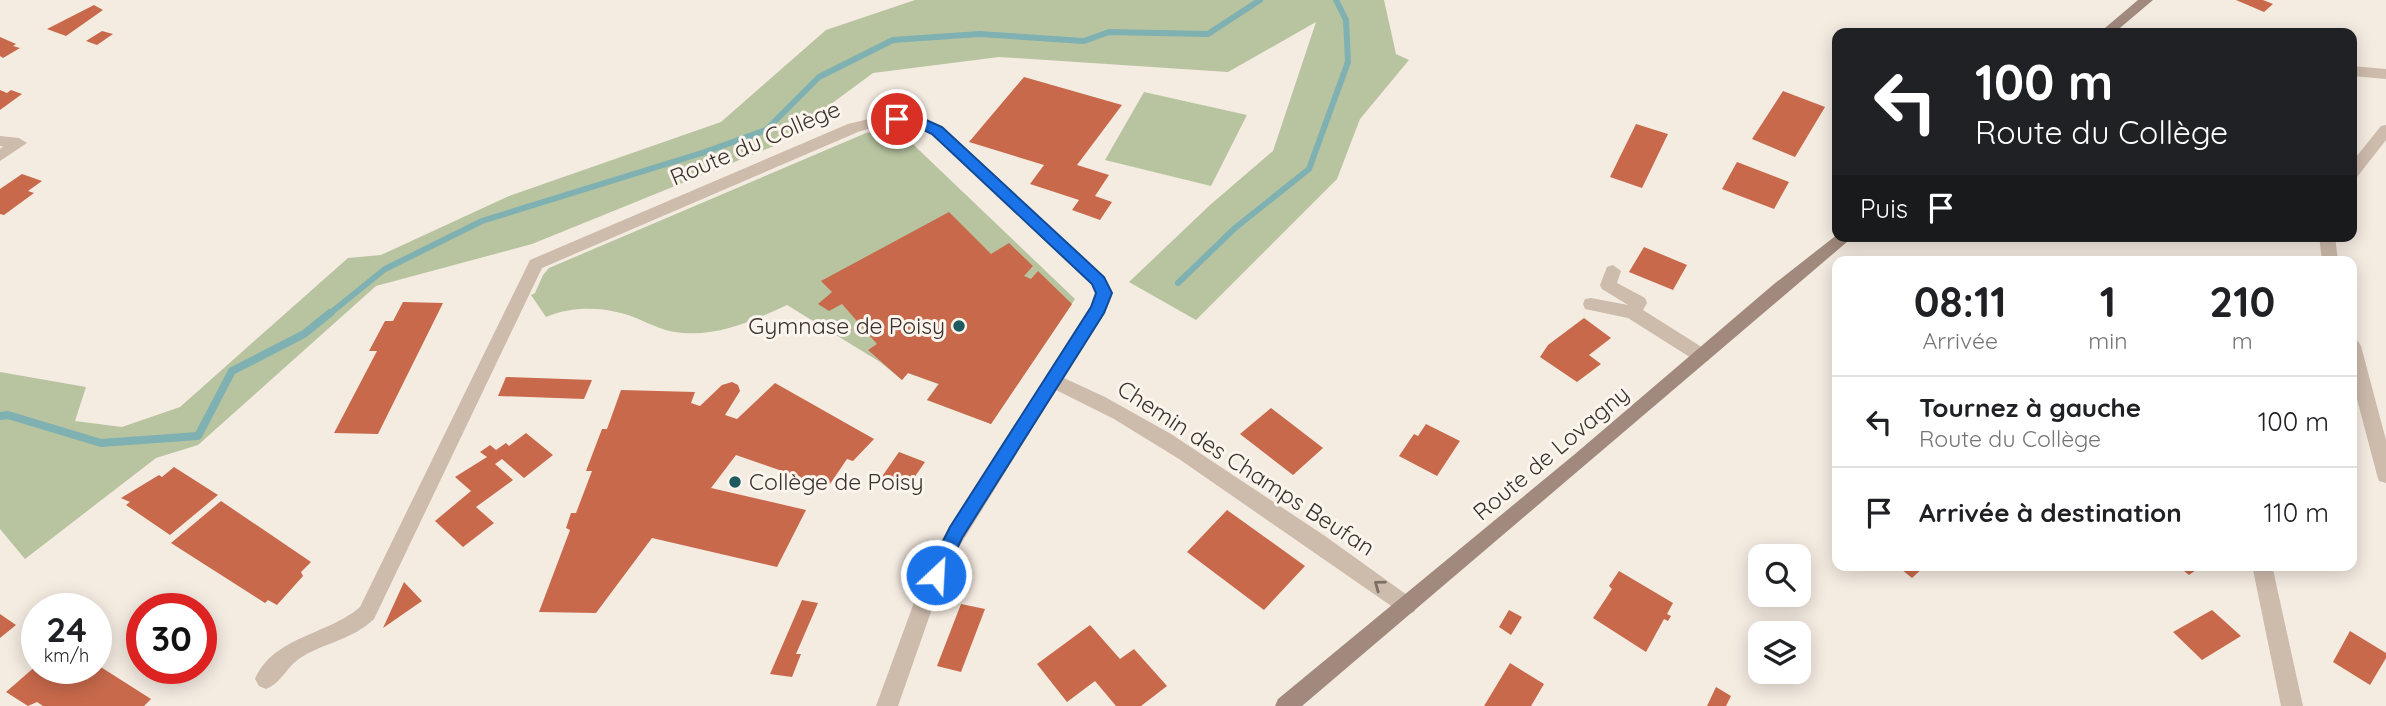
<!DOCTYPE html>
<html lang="fr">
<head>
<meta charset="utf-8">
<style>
	:root { --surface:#fff; --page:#f2f2f2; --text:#202124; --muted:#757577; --line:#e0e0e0 }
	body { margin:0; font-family:Quicksand,sans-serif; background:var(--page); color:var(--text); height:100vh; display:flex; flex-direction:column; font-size:26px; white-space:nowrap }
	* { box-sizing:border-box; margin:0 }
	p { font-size:23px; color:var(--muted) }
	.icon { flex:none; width:38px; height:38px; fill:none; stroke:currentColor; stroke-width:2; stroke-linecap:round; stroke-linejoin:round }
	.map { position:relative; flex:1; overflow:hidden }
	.sheet { position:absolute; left:1832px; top:256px; width:525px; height:315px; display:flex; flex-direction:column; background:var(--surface); border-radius:14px; box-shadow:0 4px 18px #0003 }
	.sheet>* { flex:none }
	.hud { position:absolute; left:1832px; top:28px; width:525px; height:214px; border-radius:14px; box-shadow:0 4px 18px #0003; background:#202124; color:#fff; overflow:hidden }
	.controls { position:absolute; left:1748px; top:544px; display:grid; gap:14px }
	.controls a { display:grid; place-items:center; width:63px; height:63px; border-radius:14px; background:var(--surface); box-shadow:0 4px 18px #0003; font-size:35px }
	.speed { position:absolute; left:21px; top:593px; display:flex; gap:14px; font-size:35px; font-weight:700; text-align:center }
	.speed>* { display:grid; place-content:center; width:91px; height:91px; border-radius:50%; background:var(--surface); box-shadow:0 4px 18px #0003; line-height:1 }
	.speed small { font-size:18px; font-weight:400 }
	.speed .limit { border:10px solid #d22; background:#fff; color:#111 }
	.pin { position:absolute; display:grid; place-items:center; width:60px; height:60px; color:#fff; margin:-30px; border:4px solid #fff; border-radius:50%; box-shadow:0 2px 7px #0007 }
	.me { position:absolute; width:77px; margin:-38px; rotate:25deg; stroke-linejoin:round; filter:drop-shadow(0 0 5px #0008) }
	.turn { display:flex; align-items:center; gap:24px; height:147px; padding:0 28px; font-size:32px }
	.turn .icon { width:91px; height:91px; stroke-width:2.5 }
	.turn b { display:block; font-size:49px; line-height:60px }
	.then { display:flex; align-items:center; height:66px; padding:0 28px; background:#0003; gap:14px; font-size:26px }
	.eta { display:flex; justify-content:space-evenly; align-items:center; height:119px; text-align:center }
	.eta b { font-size:42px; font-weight:700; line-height:49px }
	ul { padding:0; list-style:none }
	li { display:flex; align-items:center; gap:21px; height:91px; padding:0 28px; border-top:2px solid var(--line) }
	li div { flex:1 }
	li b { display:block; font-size:26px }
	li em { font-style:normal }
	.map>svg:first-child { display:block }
	.green { fill:#b8c4a0 }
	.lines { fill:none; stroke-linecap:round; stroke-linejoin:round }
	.stream-far1 { stroke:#7fb0b2; stroke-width:6 }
	.stream { stroke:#7fb0b2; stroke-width:8 }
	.building { fill:#c8694b }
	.minor { fill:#cdbbac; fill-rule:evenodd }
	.secondary { fill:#a18a7d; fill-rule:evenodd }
	.oneway { stroke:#7d6f65 }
	.route { fill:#1a73e8; stroke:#114b97; stroke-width:2 }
	.poi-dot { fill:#1f5a5e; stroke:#fbf5ee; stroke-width:2.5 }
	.labels { text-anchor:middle; stroke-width:6; stroke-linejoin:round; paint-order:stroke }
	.street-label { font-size:23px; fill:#3b302b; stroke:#fbf5ee }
	.poi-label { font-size:23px; fill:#3b302b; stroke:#fbf5ee; text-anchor:end }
</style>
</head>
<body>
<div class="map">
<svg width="2386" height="706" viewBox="0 0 2386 706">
	<rect width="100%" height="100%" fill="#f4ebe1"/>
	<path class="green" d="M915,0H1384L1396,54L1409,60L1360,119L1337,179L1196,320L1129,282L1210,205L1273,151L1316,22L1228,72L999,57L873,73L774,146L532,244L376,286L198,445L156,458L25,559L0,529V372L86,387L75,421L122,427L180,407L348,258L381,255L509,196L721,122L826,30Z
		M1144,92L1247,115L1211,186L1105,160Z
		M890,128L897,129L1075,299L991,424L927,400L938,384L908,373L902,380L880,362L787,305C754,320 721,336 683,333C666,332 652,325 636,318C608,307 575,305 546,317L531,295L535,293L543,275L549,268L866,133Z"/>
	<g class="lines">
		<path class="stream-far1" d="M1178,283L1235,228L1309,169L1348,62L1346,20L1336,0
			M328,315L385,269L482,221L705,152L766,130L819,77L893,40L979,34L1084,41L1109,32L1208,34L1260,0"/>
		<path class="stream" d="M0,416L8,415L101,443L198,436L232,371L304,334L330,313"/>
	</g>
	<path class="building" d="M2236,0H2263L2273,4L2264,12Z
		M94,5L103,10L66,36L47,29Z
		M102,31L113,34L97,45L86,41Z
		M0,37L16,44L13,46L20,48L3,58L0,56Z
		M1024,77L1122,105L1077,165L1109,175L1095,196L1112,202L1100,220L1072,210L1079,200L1030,184L1044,165L969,142Z
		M0,90L7,93L11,90L22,94L0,110Z
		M1783,91L1825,107L1795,157L1752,139Z
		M1636,124L1668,134L1642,188L1610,177Z
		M1737,162L1789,182L1774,209L1722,189Z
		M22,174L42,181L28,191L34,193L4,215L0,214V189Z
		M949,212L991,254L1009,243L1033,266L1024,276L1031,279L1038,271L1072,304L991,424L927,400L939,384L908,373L902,380L868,350L877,344L842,304L829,311L818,304L832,292L821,281Z
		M1644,247L1687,265L1673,290L1629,272Z
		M403,302L443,303L378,434L334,433L377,351H369L385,321H393Z
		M1584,318L1611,338L1589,355L1601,364L1577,382L1540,357L1548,345Z
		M506,377L592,380L584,399L498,396Z
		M732,382L738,385L740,391L725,415L737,419L775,383L874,439L853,461L847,459L828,487L736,455L711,488L806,510L777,567L652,538L596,613L539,612L570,530L566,528L571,513H576L592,471H586L602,429H607L621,390L695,392L691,403L700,406L722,385Z
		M1271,408L1323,448L1293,475L1240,434Z
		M1426,424L1460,441L1437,476L1399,456L1414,434L1418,436Z
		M526,433L553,455L524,478L502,459L495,464L513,480L476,507L494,523L463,547L435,521L471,491L455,477L487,457L480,452L490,445L496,450L506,443L509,446Z
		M899,452L925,462L907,488L881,478Z
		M174,467L218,495L170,535L126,505L130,502L121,498L159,475L162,477Z
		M221,501L311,562L301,572L303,576L277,605L268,600L265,603L171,543Z
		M1227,510L1305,566L1264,610L1187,552Z
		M1896,565H1926L1912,578Z
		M2177,565H2203L2189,575Z
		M1619,571L1673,603L1667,614L1671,616L1668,621L1664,619L1646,652L1593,618L1612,589L1609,586Z
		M404,582L422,601L383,628Z
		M802,600L818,603L796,654H801L792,677L770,674Z
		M961,604L985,609L961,672L937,666Z
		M1509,610L1522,617L1511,635L1499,627Z
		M2212,610L2241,636L2202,660L2173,632Z
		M0,614L16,625L0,638Z
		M1090,625L1120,659L1134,649L1167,686L1141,706H1116L1095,681L1067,702L1037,664Z
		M2350,631L2386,653V658L2370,685L2333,662Z
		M1510,663L1544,684L1531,706H1484Z
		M96,664L151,699L144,706H43L37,702L28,706L6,692L37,665V668H96Z
		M1716,687L1731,696L1726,706H1707Z"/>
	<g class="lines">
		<path class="minor" d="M2352,66L2386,69V79L2352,76Z
			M885,115L916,117L942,126L1104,277L1112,293L1104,314L1064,378L1105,397L1171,434L1325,536L1414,600L1417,606L1414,612L1407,615L1400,612L1179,459L1114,419L1056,390L956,552L939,589L898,706H876L919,589L941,541L1090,307L1096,293L1092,285L932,134C907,122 884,123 858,132L542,268L374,619C350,642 316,644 295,662C285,671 279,684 266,689L259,686L255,679C274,636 328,635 360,607L530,260L848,124Z
			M2386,125V140L2357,177L2352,178V162L2381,126Z
			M0,136L19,138L27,143L0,161V149L3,146H0Z
			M2319,236H2335L2338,261H2322Z
			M1613,265L1621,271L1617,283L1645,298L1647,303L1643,310L1708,351L1711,356L1708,361H1696L1628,318L1585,309L1583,304L1585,299L1591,298L1628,305L1602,289L1600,285L1607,267Z
			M2352,339L2358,341L2361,346L2386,440V483L2379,481L2377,475L2352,380Z
			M2252,565H2272L2303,706H2281Z"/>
		<path class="secondary" d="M2138,0H2153L2114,33H2099Z
			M1838,234V236H1854L1302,706H1275L1278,699L1575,454L1774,284Z"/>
	</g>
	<defs><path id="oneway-chevron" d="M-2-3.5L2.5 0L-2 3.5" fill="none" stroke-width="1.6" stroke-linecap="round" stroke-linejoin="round" transform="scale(1.75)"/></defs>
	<use class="oneway" href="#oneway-chevron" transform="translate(1379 585) rotate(-144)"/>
	<path class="route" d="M897,114L924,119L942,127L1104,277L1112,293L1104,313L962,538L942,580L936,583L929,580L926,575L950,527L1091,307L1096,293L1092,284L932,134L916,126L892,122L890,119Z"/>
	<g class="poi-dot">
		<circle cx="959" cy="326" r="7"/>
		<circle cx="735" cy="482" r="7"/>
	</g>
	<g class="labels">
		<g class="street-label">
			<text transform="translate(755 143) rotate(-23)" y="8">Route du Collège</text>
			<text transform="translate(1551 453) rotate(-40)" y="8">Route de Lovagny</text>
			<text transform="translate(1246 468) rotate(33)" y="8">Chemin des Champs Beufan</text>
		</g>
		<g class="poi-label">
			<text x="945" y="334">Gymnase de Poisy</text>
			<text x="749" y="490" text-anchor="start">Collège de Poisy</text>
		</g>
	</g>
</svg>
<div class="controls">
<a><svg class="icon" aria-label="search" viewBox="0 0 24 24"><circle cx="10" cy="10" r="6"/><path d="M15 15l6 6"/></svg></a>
<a><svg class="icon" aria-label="layers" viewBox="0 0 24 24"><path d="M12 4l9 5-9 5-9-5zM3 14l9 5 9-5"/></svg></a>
</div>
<div class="speed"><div>24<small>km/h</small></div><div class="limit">30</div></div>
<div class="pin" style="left:897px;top:119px;background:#d93025"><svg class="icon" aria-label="arrive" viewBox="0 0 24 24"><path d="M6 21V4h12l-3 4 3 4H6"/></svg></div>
<svg class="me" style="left:936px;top:575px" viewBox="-20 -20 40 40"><circle r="17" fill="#1a73e8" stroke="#fff" stroke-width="3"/><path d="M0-11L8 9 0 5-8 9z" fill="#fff"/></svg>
<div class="hud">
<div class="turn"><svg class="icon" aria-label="left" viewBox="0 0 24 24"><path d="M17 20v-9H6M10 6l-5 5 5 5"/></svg><div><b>100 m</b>Route du Collège</div></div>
<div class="then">Puis<svg class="icon" aria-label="arrive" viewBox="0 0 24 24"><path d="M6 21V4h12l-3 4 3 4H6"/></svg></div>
</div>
<section class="sheet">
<div class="eta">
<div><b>08:11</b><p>Arrivée</p></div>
<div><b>1</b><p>min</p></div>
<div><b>210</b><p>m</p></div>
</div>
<ul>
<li><svg class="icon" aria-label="left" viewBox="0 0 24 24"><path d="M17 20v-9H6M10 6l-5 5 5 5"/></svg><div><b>Tournez à gauche</b><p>Route du Collège</p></div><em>100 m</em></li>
<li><svg class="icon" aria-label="arrive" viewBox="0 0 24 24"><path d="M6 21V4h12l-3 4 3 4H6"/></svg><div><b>Arrivée à destination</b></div><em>110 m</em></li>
</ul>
</section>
</div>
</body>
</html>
